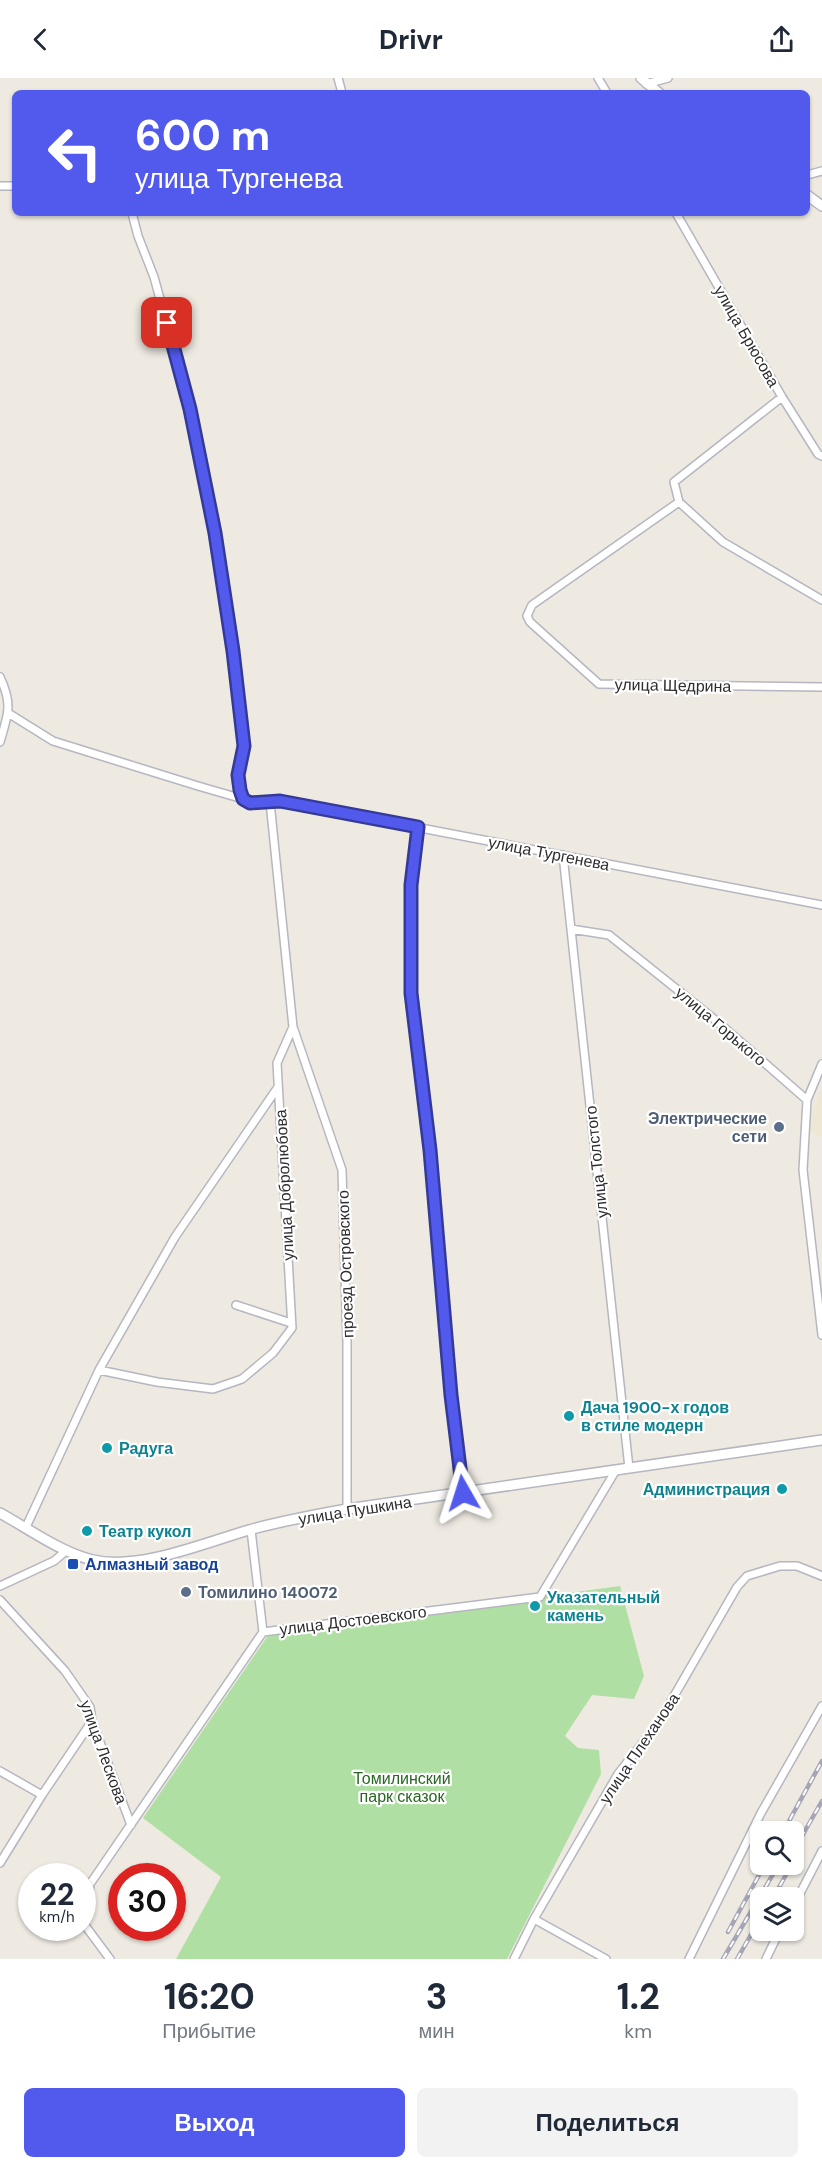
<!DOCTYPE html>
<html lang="ru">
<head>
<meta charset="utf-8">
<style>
	:root { --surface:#fff; --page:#f2f2f3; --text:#1f2937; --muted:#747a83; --accent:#515aec }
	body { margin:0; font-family:"DM Sans",sans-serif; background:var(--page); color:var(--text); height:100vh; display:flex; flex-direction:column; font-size:22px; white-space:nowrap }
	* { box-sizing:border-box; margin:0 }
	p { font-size:20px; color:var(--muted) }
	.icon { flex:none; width:33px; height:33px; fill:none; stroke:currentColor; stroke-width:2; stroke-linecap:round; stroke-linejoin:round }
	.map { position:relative; height:1881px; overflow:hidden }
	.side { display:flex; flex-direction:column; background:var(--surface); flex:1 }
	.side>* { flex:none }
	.hud { position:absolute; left:12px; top:12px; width:798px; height:126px; border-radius:9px; box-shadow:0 2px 4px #0004; background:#515aec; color:#fff; overflow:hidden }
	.fabs { position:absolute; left:750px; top:1743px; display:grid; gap:12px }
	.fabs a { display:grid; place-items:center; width:54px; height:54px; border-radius:9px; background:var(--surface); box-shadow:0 2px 4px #0004; font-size:30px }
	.speed { position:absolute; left:18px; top:1785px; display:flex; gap:12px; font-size:30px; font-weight:700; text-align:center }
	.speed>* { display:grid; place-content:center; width:78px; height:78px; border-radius:50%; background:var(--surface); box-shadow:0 2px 4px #0004; line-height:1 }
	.speed small { font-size:15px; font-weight:400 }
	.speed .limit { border:9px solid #d22; background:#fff; color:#111 }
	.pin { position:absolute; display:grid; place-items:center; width:51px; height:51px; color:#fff; margin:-26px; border-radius:12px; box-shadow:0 3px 9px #0006 }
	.me { position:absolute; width:66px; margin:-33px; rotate:354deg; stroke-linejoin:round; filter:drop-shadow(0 0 4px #0008) }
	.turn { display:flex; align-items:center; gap:21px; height:126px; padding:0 24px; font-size:27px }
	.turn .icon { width:78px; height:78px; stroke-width:2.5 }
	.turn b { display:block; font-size:42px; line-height:51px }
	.eta { display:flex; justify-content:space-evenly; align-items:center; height:102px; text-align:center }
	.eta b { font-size:36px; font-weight:700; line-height:42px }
	.cta { display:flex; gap:12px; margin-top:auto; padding:12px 24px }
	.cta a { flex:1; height:69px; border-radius:9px; background:var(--accent); color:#fff; font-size:24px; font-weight:700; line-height:69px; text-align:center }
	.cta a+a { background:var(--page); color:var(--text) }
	header { display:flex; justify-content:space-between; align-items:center; height:78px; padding:0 24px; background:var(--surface); font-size:27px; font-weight:700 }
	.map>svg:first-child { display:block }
	.education { fill:#ede8d4 }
	.green { fill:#b0dfa4 }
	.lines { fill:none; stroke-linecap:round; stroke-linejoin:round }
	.street-casing { stroke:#b5b6c0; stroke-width:10 }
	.secondary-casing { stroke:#b5b6c0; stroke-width:12 }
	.street { stroke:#fff; stroke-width:7 }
	.secondary { stroke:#fff; stroke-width:9 }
	.rail-casing { stroke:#a5a5b6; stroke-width:4.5 }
	.rail { stroke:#fff; stroke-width:2; stroke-dasharray:7; stroke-linecap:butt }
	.route-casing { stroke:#353a99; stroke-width:15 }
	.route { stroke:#515aec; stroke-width:10 }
	.service-dot { fill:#5c6f8a; stroke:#fff; stroke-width:2 }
	.culture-dot { fill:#0f9aa8; stroke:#fff; stroke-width:2 }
	.transit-dot { fill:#1a4fb4; stroke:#fff; stroke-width:2 }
	.labels { text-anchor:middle; stroke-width:4.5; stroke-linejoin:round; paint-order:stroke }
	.street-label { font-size:16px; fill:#2e2e2e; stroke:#fff }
	.service-label { font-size:16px; font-weight:bold; fill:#4e5e75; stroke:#fff; text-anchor:end }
	.culture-label { font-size:16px; font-weight:bold; fill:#0d838f; stroke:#fff; text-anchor:start }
	.transit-label { font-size:16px; font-weight:bold; fill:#164399; stroke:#fff; text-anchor:start }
	.park-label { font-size:16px; fill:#276722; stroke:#fff }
</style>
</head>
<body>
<header><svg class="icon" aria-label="back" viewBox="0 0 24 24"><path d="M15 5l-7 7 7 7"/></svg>Drivr<svg class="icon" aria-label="share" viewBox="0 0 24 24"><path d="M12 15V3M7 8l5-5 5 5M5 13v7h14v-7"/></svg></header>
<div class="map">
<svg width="822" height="1881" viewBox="0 0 822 1881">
	<rect width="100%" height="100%" fill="#eeeae2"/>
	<path class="education" d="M822,1009V1059L805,1051Z"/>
	<path class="green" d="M620,1508L644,1598L634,1621L592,1617L565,1658L578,1670L599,1672L601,1696L507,1881H176L221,1799L143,1740L269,1556Z"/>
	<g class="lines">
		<g class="street-casing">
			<path id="street" d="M338,0L342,15
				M598,0L607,15
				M646,6L668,0
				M807,97L822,93
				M0,108H15
				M132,135L138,158L154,199L190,331L215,455L233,573L244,668L238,697L239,712L243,721L251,725L270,724
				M676,135L782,319L818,376L822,378
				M782,319L674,404L679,424L723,464L822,522
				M679,424L532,527L527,538L530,544L599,606L822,609
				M0,599C13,627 8,636 0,664
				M8,635L53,663L198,708L243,721
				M418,749L411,807V915L430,1072L451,1317L463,1415
				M563,777L629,1390
				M571,851L609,857L719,945L807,1022
				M293,949L342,1092L347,1265V1431
				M822,986L807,1022L803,1092L822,1257
				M236,1227L291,1245
				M99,1292L157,1304L213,1311L242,1301L273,1275L292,1250L277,985L293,949L270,724L280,723L822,827
				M26,1449L99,1292L175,1159L278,1009
				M251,1452L263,1554
				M0,1508L54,1483L67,1472
				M0,1522L65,1593L90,1629L92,1643L131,1747
				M0,1693L42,1717
				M0,1785L42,1717L92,1643
				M794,1827L822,1773
				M534,1841L606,1881
				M110,1881L84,1846L90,1806L263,1554L540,1519L616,1392
				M514,1881L534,1841L618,1696L659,1644L737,1509L747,1498L780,1488H797L822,1498
				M689,1881L761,1735L822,1628
				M766,1881L780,1852"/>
		</g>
		<g class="secondary-casing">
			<path id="secondary" d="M641,0L659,15
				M807,117L822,128
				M0,1435C29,1451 62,1475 93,1482C138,1493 204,1465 249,1452C281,1443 314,1437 347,1431L822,1362"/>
		</g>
		<use href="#street" class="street"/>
		<use href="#secondary" class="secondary"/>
		<g class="rail-casing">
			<path id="rail" d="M783,1754L822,1683
				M794,1772L822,1723
				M773,1820L792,1786
				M728,1854L765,1786
				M723,1881L779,1786
				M737,1881L760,1841"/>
		</g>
		<use href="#rail" class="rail"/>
	</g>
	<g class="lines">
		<g class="route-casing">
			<path id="route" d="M167,245L190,331L215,455L233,573L244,668L238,697L240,712L243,721L250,725L280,723L418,749L411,807V915L430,1072L451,1317L463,1415"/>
		</g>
		<use href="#route" class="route"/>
	</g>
	<g class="service-dot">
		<circle cx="779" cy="1049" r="6"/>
		<circle cx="186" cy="1514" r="6"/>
	</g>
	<g class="culture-dot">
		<circle cx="569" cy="1338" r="6"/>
		<circle cx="107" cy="1370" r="6"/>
		<circle cx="782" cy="1411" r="6"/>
		<circle cx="87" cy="1453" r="6"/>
		<circle cx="535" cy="1528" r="6"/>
	</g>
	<rect class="transit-dot" x="67" y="1480" width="12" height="12" rx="3"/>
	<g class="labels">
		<g class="street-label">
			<text transform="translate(747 258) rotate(60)" y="6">улица Брюсова</text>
			<text transform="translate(673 607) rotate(1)" y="6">улица Щедрина</text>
			<text transform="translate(549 775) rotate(11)" y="6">улица Тургенева</text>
			<text transform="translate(721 948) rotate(40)" y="6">улица Горького</text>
			<text transform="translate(596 1084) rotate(-96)" y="6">улица Толстого</text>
			<text transform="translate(284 1107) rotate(-93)" y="6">улица Добролюбова</text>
			<text transform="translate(345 1186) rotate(-92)" y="6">проезд Островского</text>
			<text transform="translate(355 1432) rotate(-9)" y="6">улица Пушкина</text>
			<text transform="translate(353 1542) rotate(-7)" y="6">улица Достоевского</text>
			<text transform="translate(639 1670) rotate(-56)" y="6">улица Плеханова</text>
			<text transform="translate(104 1674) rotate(70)" y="6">улица Лескова</text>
		</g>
		<g class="service-label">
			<text x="767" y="1046">Электрические<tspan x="767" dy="18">сети</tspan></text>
			<text x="198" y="1520" text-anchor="start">Томилино 140072</text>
		</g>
		<g class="culture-label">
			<text x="581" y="1335">Дача 1900-х годов<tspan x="581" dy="18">в стиле модерн</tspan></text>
			<text x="119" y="1376">Радуга</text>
			<text x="770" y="1417" text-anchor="end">Администрация</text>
			<text x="99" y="1459">Театр кукол</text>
			<text x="547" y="1525">Указательный<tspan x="547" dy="18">камень</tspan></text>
		</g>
		<g class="transit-label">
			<text x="85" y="1492">Алмазный завод</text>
		</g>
		<g class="park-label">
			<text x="402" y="1706">Томилинский<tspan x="402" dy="18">парк сказок</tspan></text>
		</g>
	</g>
</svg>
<div class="fabs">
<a><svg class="icon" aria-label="search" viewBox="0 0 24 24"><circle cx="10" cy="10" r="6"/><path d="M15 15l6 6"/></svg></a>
<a><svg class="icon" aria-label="layers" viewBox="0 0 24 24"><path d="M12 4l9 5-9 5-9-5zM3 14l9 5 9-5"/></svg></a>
</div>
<div class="speed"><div>22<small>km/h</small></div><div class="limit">30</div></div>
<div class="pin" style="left:167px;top:245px;background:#d93025"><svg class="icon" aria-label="arrive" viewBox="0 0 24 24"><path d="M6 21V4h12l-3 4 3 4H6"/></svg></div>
<svg class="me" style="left:463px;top:1415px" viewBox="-20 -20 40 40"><path d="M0-17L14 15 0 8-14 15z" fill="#515aec" stroke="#fff" stroke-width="4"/></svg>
<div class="hud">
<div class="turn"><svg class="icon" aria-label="left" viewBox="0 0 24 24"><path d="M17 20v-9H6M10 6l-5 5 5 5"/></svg><div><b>600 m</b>улица Тургенева</div></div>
</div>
</div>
<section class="side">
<div class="eta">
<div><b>16:20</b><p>Прибытие</p></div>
<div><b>3</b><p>мин</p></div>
<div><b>1.2</b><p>km</p></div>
</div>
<div class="cta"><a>Выход</a><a>Поделиться</a></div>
</section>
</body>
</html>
